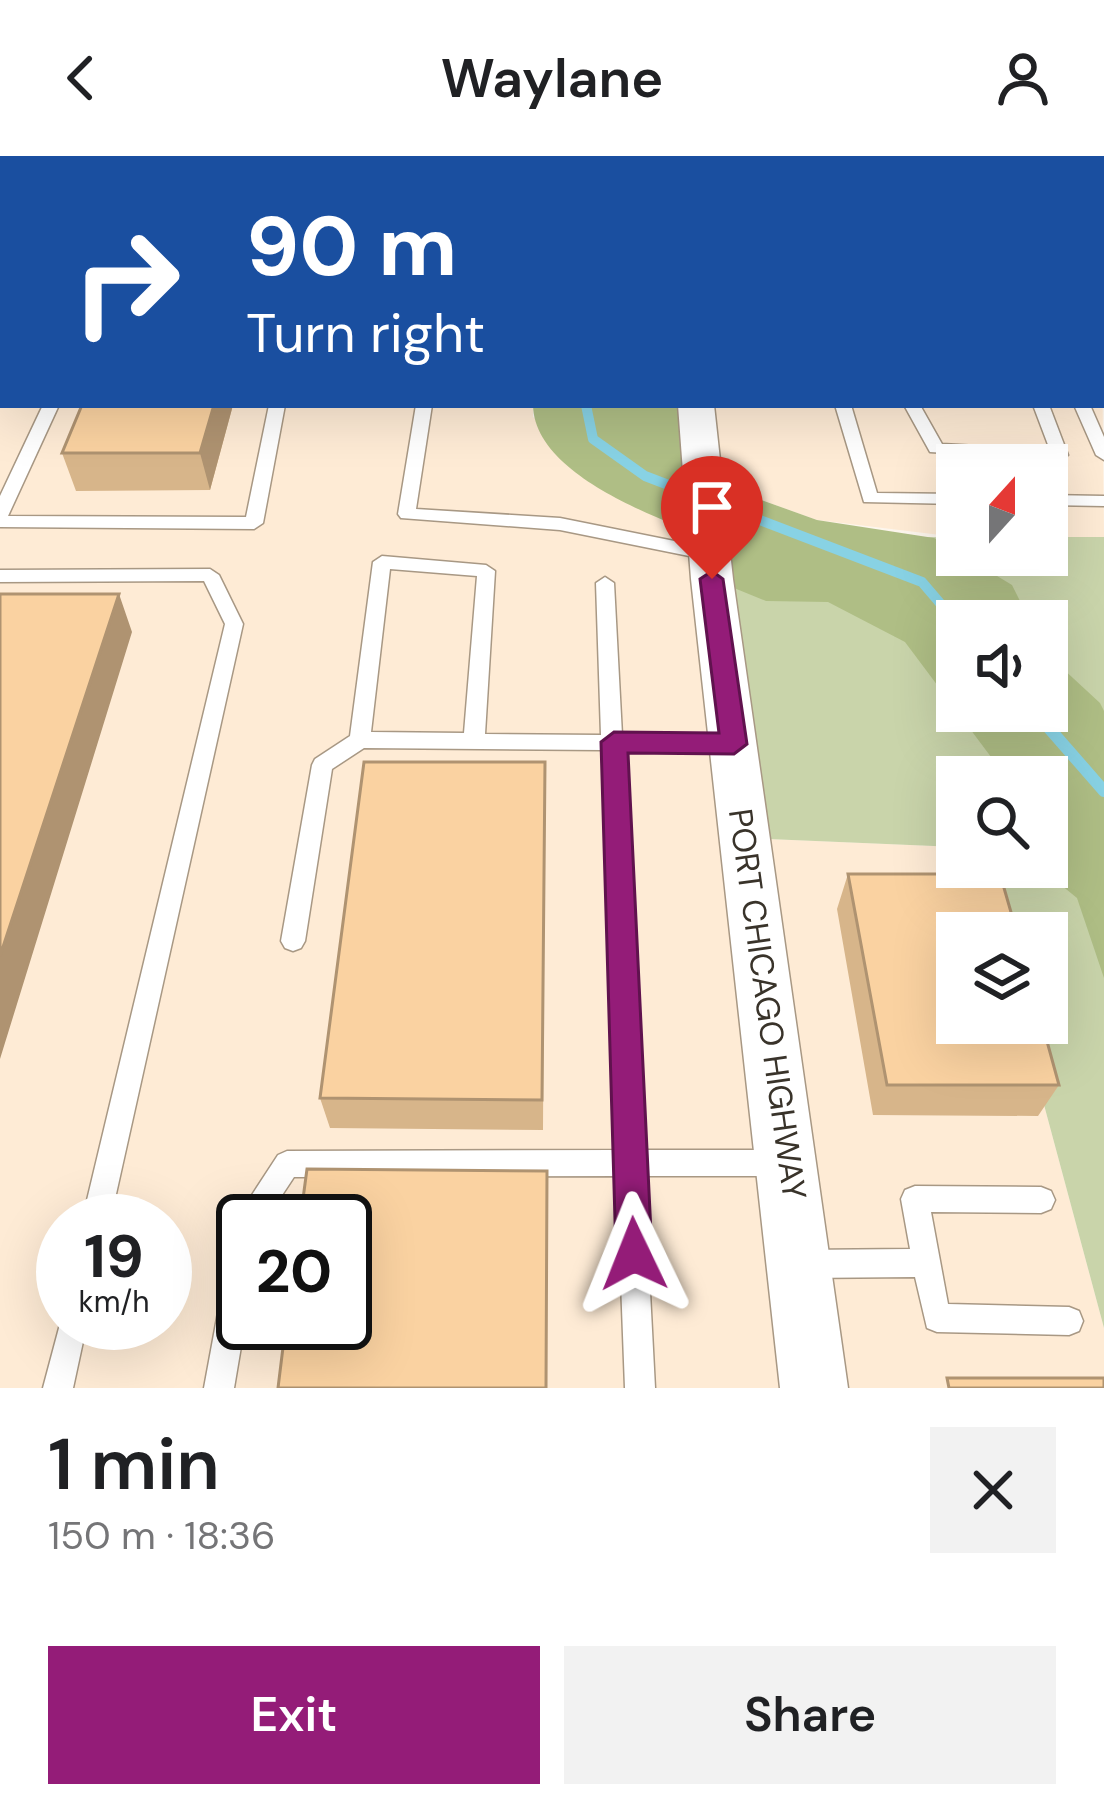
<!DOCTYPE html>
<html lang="en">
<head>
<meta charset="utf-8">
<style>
	:root { --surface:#fff; --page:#f2f2f2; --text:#202124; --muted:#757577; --accent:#941c78 }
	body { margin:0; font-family:"DM Sans",sans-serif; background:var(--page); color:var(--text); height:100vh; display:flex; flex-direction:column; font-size:45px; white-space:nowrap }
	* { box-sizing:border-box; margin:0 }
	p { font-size:39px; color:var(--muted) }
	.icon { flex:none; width:66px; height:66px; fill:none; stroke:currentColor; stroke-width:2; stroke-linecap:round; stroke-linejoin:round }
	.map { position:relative; height:1232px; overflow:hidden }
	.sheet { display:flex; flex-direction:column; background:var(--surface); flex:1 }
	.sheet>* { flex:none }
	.guide { position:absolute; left:0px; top:0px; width:1104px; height:252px; box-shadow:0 12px 48px #0002; background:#1a4fa0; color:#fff; overflow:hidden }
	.needle { width:78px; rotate:21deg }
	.fabs { position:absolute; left:936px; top:288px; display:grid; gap:24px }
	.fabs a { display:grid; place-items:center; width:132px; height:132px; border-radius:0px; background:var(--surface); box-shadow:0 12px 48px #0002; font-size:60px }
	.speed { position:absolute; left:36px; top:1038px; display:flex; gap:24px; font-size:60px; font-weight:700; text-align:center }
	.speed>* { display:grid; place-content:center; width:156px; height:156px; border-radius:50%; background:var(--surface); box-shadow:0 12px 48px #0002; line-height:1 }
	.speed small { font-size:30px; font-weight:400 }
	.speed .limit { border:6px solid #111; border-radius:18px; background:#fff; color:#111 }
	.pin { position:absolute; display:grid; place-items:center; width:102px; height:102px; color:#fff; margin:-123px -51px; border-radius:50% 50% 50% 0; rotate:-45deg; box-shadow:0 0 12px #0007 }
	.pin .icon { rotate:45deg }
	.me { position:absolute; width:132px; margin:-66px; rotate:358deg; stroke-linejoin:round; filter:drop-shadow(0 0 9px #0008) }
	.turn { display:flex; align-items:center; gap:42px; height:252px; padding:0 48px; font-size:54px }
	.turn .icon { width:156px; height:156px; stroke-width:2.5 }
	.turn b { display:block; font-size:84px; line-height:102px }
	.round { display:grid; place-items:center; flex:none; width:126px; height:126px; border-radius:0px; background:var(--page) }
	.overview { display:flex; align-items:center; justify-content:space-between; height:204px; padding:0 48px }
	h1 { font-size:72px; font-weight:600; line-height:90px }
	.action { display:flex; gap:24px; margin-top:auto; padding:24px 48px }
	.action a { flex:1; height:138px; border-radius:0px; background:var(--accent); color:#fff; font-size:48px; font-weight:600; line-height:138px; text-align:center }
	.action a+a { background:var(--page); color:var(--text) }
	header { display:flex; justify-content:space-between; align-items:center; height:156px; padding:0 48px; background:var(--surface); font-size:54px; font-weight:600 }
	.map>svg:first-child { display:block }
	.built { fill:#feebd5; fill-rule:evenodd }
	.green { fill:#c9d4aa; fill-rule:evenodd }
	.forest { fill:#afbe85 }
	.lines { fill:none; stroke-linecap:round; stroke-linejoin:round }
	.stream-far1 { stroke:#88d2e4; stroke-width:10 }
	.stream { stroke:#88d2e4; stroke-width:12 }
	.service-casing { stroke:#a89884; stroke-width:3 }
	.minor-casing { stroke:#a89884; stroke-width:3 }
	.tertiary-casing { stroke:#a89884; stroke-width:3 }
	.service { fill:#fff; fill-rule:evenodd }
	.minor { fill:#fff; fill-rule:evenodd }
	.tertiary { fill:#fff; fill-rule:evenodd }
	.rail { stroke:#9d968d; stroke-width:6; stroke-dasharray:15 8; stroke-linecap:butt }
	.wall { fill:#d7b58a }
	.shaded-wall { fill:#af9371 }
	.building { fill:#fad2a1; stroke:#af9371; stroke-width:3 }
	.route { fill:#941c78; stroke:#60124e; stroke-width:3 }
	.labels { text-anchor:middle; stroke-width:9; stroke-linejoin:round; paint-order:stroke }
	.street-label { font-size:33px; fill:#39332a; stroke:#fff }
</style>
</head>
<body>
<header><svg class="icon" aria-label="back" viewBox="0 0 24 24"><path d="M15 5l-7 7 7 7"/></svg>Waylane<svg class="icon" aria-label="person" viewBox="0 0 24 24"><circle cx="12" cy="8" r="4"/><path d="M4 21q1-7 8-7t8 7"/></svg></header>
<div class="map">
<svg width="1104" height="1232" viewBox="0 0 1104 1232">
	<rect width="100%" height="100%" fill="#fdf6ed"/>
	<path class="built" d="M0,0L463,3H3V249H533V261L708,382L746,682L957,691V711H980L998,777H957V867H1022L1104,1172V1232H0ZM63,1065H165V1167H63ZM243,1065H345V1167H243Z
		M1101,90L1104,381H1047V309H957V381L817,364L703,323L696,249H1101Z"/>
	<path class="green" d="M957,381V399H1047V381H1104V1172L1022,867H1047V777H998L980,711H1047V621H957V691L745,682L708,383ZM957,465H1047V555H957Z"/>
	<path class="forest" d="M533,249H696L703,323L817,364L934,382L1012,429L1030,465H957V555H1047V498L1100,547L1104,555V822L1077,742L1039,711H1047V621H1006L905,486L828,446L766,445L712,423L708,382C655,361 534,318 533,249Z"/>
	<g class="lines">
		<path class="stream-far1" d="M586,249L593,283L645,320L922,426L957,467"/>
		<path class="stream" d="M1034,555L1104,635"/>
		<g class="service-casing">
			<path id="service" d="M415,0H427L428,3H416Z
				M0,168H3V176H0Z
				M43,249H59L8,360L246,361L269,249H285L263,367L254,373L0,371V340Z
				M416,249H432L416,353L560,362L709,392L718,398L709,404L560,374L401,362L398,358Z
				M835,249H851L877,337L957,338V348L864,346Z
				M904,249H920L942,288L1050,294L1033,249H1049L1068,299L1060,304L930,296Z
				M1074,249H1090L1104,281V304L1096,299Z
				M1047,339L1104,340V350L1047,349Z
				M382,400L486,409L495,415L485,578L601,579L596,427L605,421L614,427L622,579L734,580L744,588L734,596L623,595L643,994H781L790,998L794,1007L790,1016L781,1020H644L655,1232H625L617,1020L294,1021L265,1065H243V1076L235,1065L278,999L287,995L616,994L602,594L364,592L332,613L305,785L301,792L293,795L285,792L281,785L312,609L315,603L350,580L373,406ZM390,413L477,420L464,577L371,576Z
				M210,413L219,419L243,468L110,1065H82L225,468L204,425L0,426V414Z
				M915,1030L1041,1031L1051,1035L1055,1044L1051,1053L1041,1057L931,1056L948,1148L1069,1151L1079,1155L1083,1165L1079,1175L1069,1179L937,1176L927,1172L915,1121L802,1122L792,1118L788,1108L792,1098L802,1094L910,1093L901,1043L905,1034Z
				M243,1083L245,1167L234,1232H204L229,1097L233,1087Z
				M63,1157V1167H87L73,1232H43Z"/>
		</g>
		<g class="minor-casing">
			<path id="minor" d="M0,0H17L19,3H3V9Z
				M869,0H895L897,3H871Z
				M1101,44H1104L1101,59Z
				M3,149V168L0,169V150Z"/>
		</g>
		<g class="tertiary-casing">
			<path id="tertiary" d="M647,0H675V3H647Z
				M678,249H714L733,423L848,1232H780L691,423Z"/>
		</g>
		<use href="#service" class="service"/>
		<use href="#minor" class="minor"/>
		<use href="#tertiary" class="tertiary"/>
		<path class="rail" d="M934,0L941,3"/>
	</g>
	<path class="wall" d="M233,249L210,334L76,335L62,297Z
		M545,606L543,974L330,972L320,942Z
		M848,718L1059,929L1038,960L873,959L837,753Z"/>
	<path class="shaded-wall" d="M214,249H233L210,334L200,297Z
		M119,438L132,476L0,903V800Z"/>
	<path class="building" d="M82,249H214L200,297H62Z
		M0,438H119L0,800Z
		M364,606H545L542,944L320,942Z
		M848,718H1000L1017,777H957V867H1042L1059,929H887Z
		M307,1013L547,1015L546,1232H278L286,1167H345V1065H300Z
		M947,1222H1104V1232H949Z"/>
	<path class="route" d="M712,415L723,423L747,588L734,598L628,597L652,1098L647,1111L634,1116L621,1111L616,1098L601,586L614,576L719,577L700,423Z"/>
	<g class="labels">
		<g class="street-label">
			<text transform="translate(768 848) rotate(82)" y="12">PORT CHICAGO HIGHWAY</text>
		</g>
	</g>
</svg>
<div class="fabs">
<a><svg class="needle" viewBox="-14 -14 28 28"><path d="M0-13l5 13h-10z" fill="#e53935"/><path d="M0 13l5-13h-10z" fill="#757577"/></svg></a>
<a><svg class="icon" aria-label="sound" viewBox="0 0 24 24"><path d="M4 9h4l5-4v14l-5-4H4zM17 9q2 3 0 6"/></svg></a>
<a><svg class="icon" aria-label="search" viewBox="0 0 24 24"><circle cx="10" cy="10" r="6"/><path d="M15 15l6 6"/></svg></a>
<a><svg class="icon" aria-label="layers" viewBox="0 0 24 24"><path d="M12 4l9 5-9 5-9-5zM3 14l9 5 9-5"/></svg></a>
</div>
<div class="speed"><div>19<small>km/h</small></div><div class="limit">20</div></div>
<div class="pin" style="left:712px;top:423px;background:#d93025"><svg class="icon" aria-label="arrive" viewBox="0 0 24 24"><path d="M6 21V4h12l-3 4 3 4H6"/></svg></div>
<svg class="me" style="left:634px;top:1098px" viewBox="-20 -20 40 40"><path d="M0-17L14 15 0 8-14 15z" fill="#941c78" stroke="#fff" stroke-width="4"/></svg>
<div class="guide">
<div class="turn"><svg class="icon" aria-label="right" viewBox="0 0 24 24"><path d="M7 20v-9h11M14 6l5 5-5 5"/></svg><div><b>90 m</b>Turn right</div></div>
</div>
</div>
<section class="sheet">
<div class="overview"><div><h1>1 min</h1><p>150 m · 18:36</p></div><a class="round"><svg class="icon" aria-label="close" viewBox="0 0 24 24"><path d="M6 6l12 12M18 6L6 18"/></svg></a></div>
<div class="action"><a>Exit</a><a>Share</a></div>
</section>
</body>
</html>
